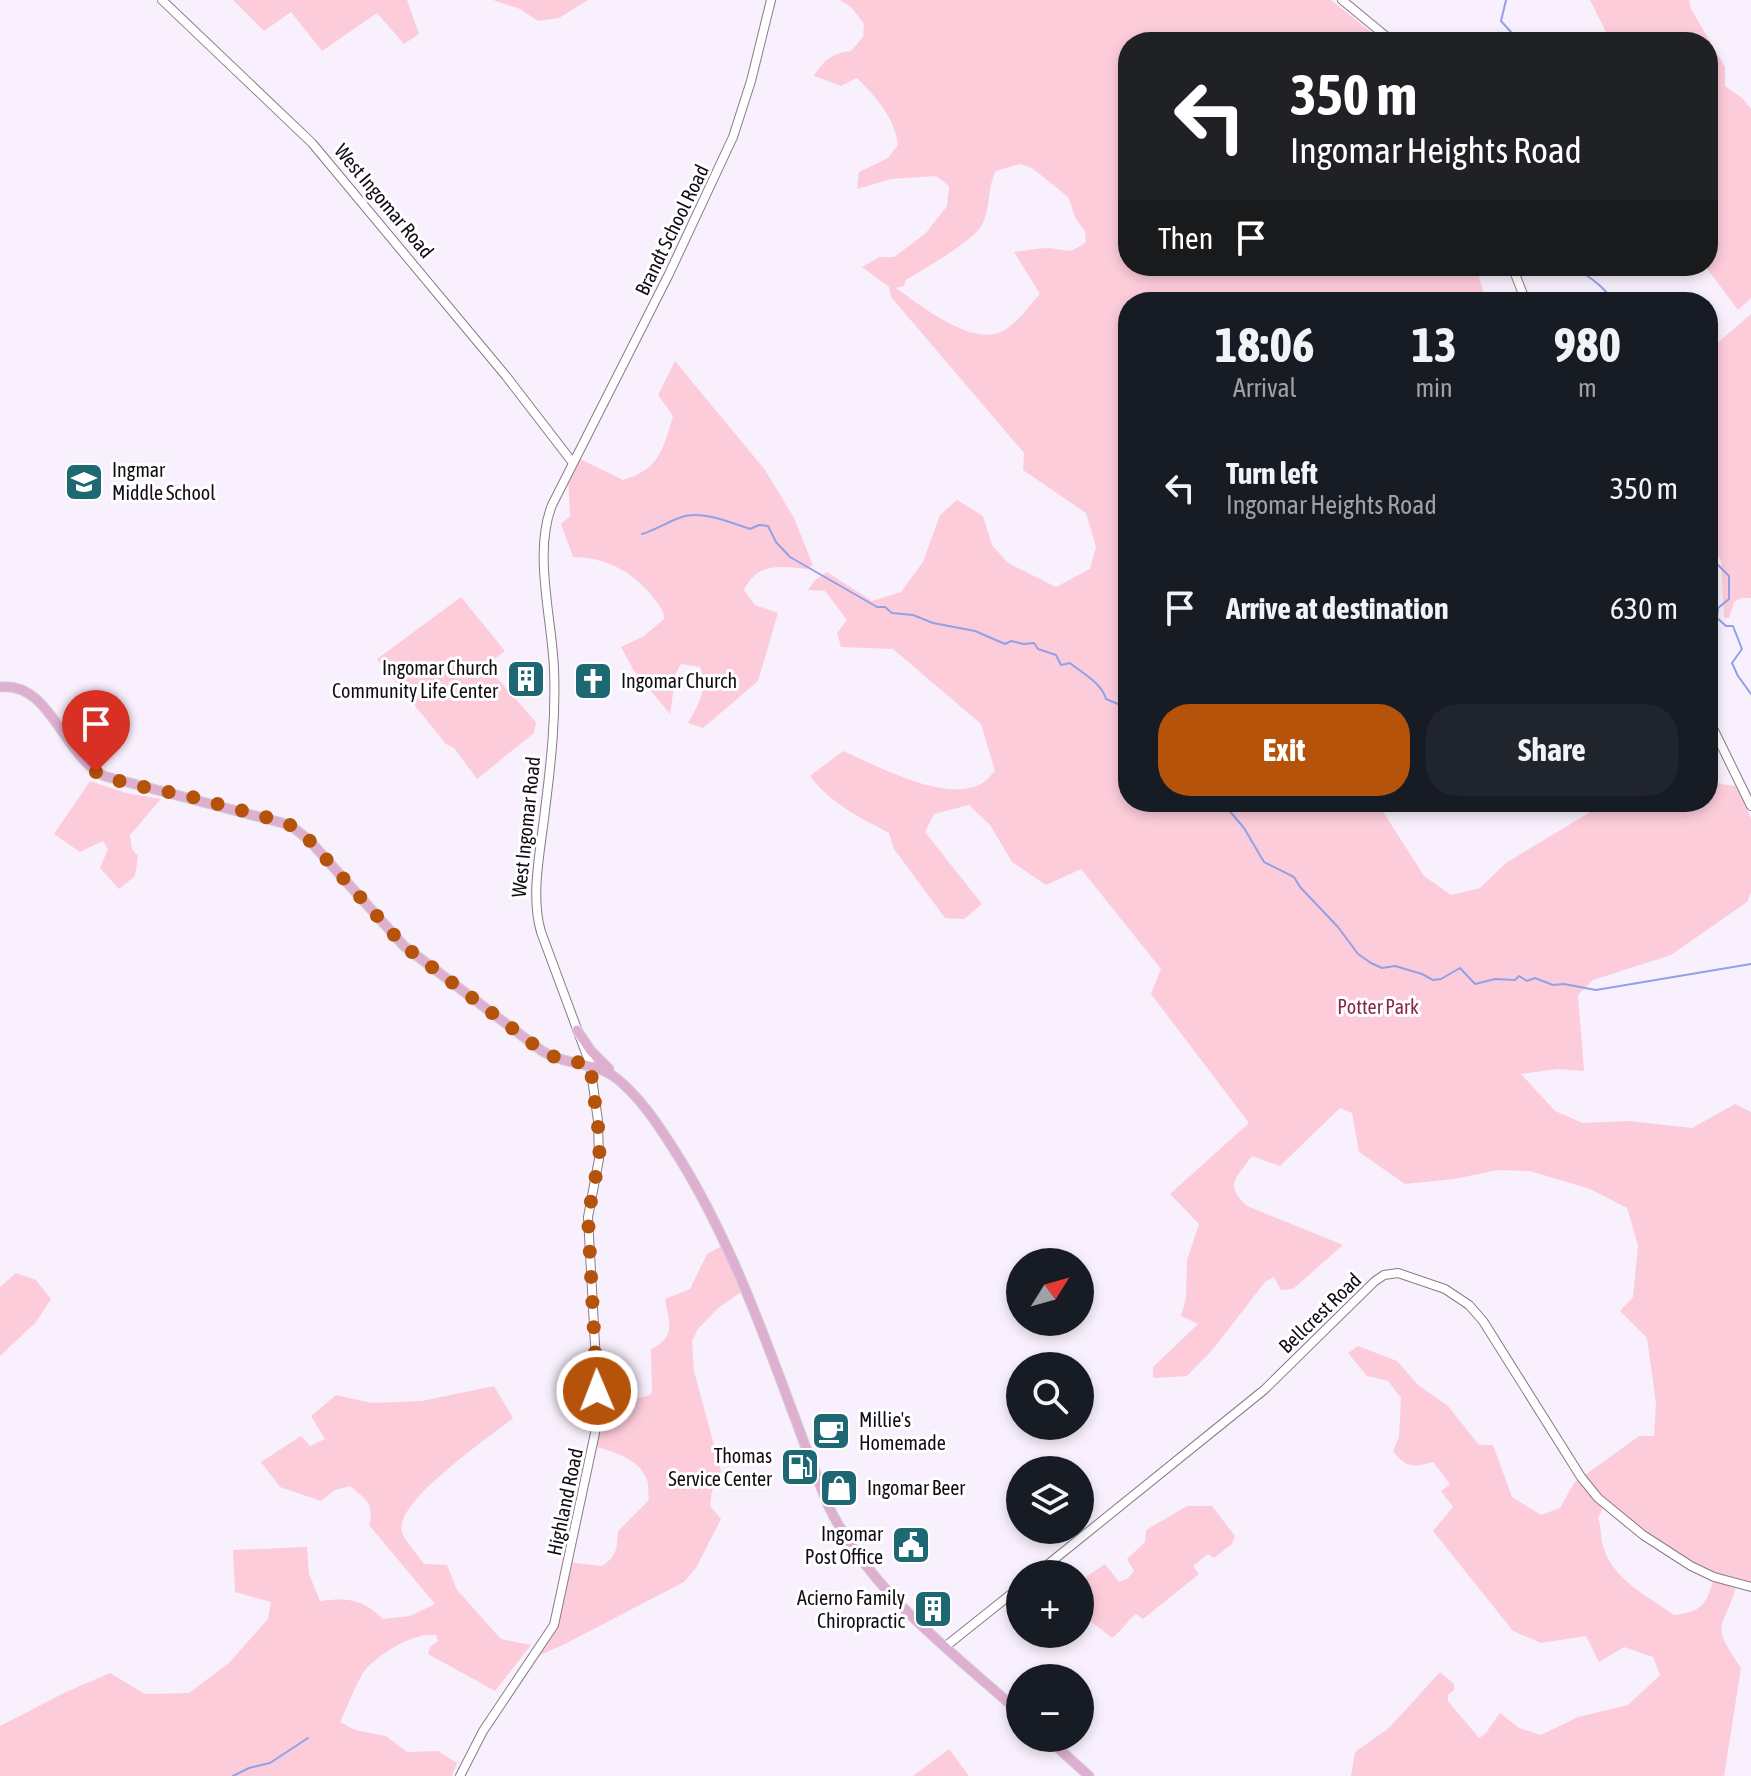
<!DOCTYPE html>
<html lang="en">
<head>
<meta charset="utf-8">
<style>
	:root { --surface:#171b24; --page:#20242c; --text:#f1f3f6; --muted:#9ea1a6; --accent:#b45309 }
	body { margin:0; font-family:"Asap Condensed",sans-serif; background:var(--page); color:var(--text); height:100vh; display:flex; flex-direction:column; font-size:30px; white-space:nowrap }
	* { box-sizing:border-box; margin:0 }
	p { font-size:26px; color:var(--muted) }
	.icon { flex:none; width:44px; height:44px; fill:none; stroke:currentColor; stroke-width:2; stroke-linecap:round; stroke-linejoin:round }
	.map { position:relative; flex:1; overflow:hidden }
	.sheet { position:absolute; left:1118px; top:292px; width:600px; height:520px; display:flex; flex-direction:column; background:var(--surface); border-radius:32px; box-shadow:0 4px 12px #0003 }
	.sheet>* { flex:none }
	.top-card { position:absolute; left:1118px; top:32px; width:600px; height:244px; border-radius:32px; box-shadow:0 4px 12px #0003; background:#202124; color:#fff; overflow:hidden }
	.needle { width:52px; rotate:53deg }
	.tools { position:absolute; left:1006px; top:1248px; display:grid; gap:16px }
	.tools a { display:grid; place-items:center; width:88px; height:88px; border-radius:50%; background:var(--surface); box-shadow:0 4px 12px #0003; font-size:40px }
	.pin { position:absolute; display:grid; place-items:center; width:68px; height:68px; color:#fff; margin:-82px -34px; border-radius:50% 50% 50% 0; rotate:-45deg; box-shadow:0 0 8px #0007 }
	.pin .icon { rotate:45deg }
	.me { position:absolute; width:88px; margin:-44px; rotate:359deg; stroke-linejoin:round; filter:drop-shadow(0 0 6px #0008) }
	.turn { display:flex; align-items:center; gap:28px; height:168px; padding:0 40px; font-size:36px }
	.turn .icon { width:104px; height:104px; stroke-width:2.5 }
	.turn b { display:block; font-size:56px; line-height:68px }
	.then { display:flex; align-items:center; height:76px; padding:0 40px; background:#0003; gap:16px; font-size:30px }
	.eta { display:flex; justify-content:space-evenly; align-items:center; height:136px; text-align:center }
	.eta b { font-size:48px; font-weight:700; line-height:56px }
	.button { display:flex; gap:16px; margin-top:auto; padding:16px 40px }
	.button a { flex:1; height:92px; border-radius:32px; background:var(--accent); color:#fff; font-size:32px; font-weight:700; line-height:92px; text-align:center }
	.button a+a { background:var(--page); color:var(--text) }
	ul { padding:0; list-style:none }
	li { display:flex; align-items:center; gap:24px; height:120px; padding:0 40px }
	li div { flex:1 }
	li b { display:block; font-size:30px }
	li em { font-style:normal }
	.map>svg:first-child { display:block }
	.green { fill:#fdccda; fill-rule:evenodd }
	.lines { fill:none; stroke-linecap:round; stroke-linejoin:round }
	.stream { stroke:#91a1e8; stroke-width:2 }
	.secondary-casing { stroke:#887a8d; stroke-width:10 }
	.primary-casing { stroke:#d4d3d5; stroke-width:11 }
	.secondary { stroke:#fff; stroke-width:8 }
	.primary { stroke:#dfafd1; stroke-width:9 }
	.route { stroke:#b45309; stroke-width:14; stroke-dasharray:0 25.2 }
	.labels { text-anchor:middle; stroke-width:6; stroke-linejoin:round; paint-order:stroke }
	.street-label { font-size:20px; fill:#110c13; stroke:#fff }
	.poi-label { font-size:20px; fill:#110c13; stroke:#fff; text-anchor:start }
	.park-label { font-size:20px; fill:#86264c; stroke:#fff }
</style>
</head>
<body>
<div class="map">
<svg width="1751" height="1776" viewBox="0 0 1751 1776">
	<rect width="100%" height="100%" fill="#f9f0fd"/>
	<path class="green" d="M233,0H407L419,34L404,44L377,13L322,51L291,12L264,31Z
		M493,0H588L559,18L538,21L520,9Z
		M840,0H1331L1376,36L1372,42H1128V266H1476L1486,302H1128V802H1377L1424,876L1451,895L1480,888L1506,863L1600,806L1602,802H1708V777L1721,784L1736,786L1751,818V892L1747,902L1671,955L1593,980L1578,995L1584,1071L1558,1069L1521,1074L1555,1111L1583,1123L1628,1121L1692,1128L1735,1104L1751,1112V1587L1737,1584C1723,1633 1709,1620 1741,1668L1724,1776H1351L1355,1752L1389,1728L1440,1672L1454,1684V1690L1448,1695V1701L1479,1738L1485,1734L1500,1713L1519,1728L1541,1735L1578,1717L1628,1705L1660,1675L1653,1657L1624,1647L1599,1662L1586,1636L1541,1643L1513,1631L1433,1531L1453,1507L1441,1491L1450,1484L1433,1462C1413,1467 1407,1469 1393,1451L1399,1437L1401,1398L1388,1381L1367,1376L1348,1353L1358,1346L1397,1361L1417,1384L1448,1406L1479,1445H1493L1512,1497L1541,1515L1560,1508L1574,1483L1639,1436H1654L1656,1404L1647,1338L1620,1311L1633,1297L1638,1245L1627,1208L1590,1189L1530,1171L1498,1170L1454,1179L1405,1184L1359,1152L1352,1113L1340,1108L1280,1166L1252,1156C1237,1178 1223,1184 1247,1206L1343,1245L1293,1289L1281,1290L1274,1277L1265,1282L1214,1348L1187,1376L1153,1378V1367L1198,1324L1181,1316L1186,1298L1187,1260L1199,1224L1170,1194L1249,1123L1151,994L1161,969L1081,869L1046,885L1012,862L990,825L969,805L934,814L925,832L982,904L964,919L945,918L894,849L889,833C859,817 830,803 810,776L843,751C878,766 944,803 981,784C986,781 991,775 995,771L981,724L893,649L841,647L837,633L847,620L825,591L808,590L815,580L827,572L872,601L901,592L923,562L940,515L957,500L983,516L992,545L1008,563L1056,587L1090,569L1096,547L1086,513L1023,470L1024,453L891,297L889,287L862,267L879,257H894L925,234L947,206L949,186L936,176L891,179L857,189L859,172L888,158L898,145C895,118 876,97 857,78L841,86L814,76C824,60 832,53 851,51L863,37L864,24L851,7ZM1020,164L1032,168L1068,197L1076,219L1085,231L1086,242C1067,256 1067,249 1048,248C1037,248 1025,251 1014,252L1040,294C1028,307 1014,328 998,333C967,343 920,305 896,288L904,286L906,280C924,269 973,241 982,225C991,208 987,187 996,171ZM1604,1505L1714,1577C1707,1604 1702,1612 1674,1615C1649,1597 1614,1580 1604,1549C1600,1540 1602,1528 1598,1518Z
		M1590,0H1689L1691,9L1725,67V86L1742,98L1751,109V298L1738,310L1705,266H1708V42H1611Z
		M1751,314V598H1741L1734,602L1729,618H1724L1721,561L1708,538V351Z
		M675,361L765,470L794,518L813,565L807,569C780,566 758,562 744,590L755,605L778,613L758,681L703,728L688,723C699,703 708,689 700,667L681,664L676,673L670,714L634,671L621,647L644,636L664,619C664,609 658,604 652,596C633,572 605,557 573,557L561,524L570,516L568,474L576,457L623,480C660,469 663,449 673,416L658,395Z
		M461,597L505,651L489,663L488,668L536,722L534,733L477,779L454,748L446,744L377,659Z
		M90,781L126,793L161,799L130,835L132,849L138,856L135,876L119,889L100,868L108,849L103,841L80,852L54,834Z
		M725,1244L744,1290L718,1308L698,1329L692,1341L694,1371L721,1471L712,1490L710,1506L721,1519L696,1568L684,1582L563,1645L535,1657L546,1639L568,1562L602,1566C617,1556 617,1548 618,1531L649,1500C648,1494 649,1486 647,1480C640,1459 612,1451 593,1446L596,1414C605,1411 611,1405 620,1402C631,1397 642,1400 652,1393L651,1349C677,1337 669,1322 665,1299L690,1289L707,1254Z
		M16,1273L36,1280L51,1299L36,1322L0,1356V1287Z
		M494,1386L513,1418C490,1437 393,1502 402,1532C406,1543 418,1555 424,1564L447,1565L457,1590L501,1639L531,1645L495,1691L428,1654L430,1647L438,1641L436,1635C414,1632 380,1653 365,1670C357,1681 347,1708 340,1722L355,1730L386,1736L407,1752L438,1751L457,1763L452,1776H0V1726L66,1692L110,1673L145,1694L189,1693L229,1663L268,1619L271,1602L235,1592L233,1550L307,1547L309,1574L320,1601C348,1598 361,1598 383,1619L410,1616L435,1604L369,1525C375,1503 365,1499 350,1486L335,1490L321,1501L280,1487L261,1462L301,1436L310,1446L325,1439L311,1416L336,1395L372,1403L422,1401Z
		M1187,1506H1212L1235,1536L1232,1544L1214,1558L1208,1554L1193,1566L1199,1574L1143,1619L1136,1614C1127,1621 1123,1630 1112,1638L1080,1613V1581L1105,1564L1119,1582L1128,1578L1134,1571L1127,1559L1145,1542L1146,1530Z
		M949,1749L969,1776H913Z"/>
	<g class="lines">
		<path class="stream" d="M1506,0L1501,21L1511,32L1513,42
			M1566,266C1572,271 1577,271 1584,274C1593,279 1610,293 1613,302
			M642,534C655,530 666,523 679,518C699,509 730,522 750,529L759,525L768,526L776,542L790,557L877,607H885L892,613L913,615L933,623L975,631L1005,644L1011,641L1024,644L1034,643L1038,649L1056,655L1061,665L1070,663C1082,673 1102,683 1106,699L1128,708
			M1708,555L1729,576V599L1718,608L1717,618L1726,626H1733L1742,649L1732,663L1738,676L1751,694
			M1222,802L1244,828L1264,862L1294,877L1300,887L1338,927L1358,954L1371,963L1382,968L1395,966L1422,974L1433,980L1441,979L1460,968L1475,984L1495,979L1515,980L1519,976L1527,981L1535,978L1553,985L1564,984L1596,990L1751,964
			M233,1776L249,1768L270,1763L308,1738"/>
		<g class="secondary-casing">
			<path id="secondary" d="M162,0L312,143L506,376L573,463
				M1342,0L1393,42
				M1512,266L1526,302
				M1708,718L1751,806
				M1036,1574L1264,1390L1375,1281L1384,1275L1398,1273L1445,1289L1469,1305L1483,1321L1581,1477L1598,1498L1643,1535L1691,1566L1714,1577L1751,1587
				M946,1646L1020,1587
				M460,1776L483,1731L554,1625L595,1433L597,1381L588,1217L599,1159L598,1121L590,1064L541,932C530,894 541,849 545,810C551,763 556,717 554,669C552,618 533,553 552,505L669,274L733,137L751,81L771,0"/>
		</g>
		<g class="primary-casing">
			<path id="primary" d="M0,687C50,681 62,754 104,776L290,825L309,840L404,946L542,1051C566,1066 594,1061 616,1078C639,1096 657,1123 673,1148C743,1257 780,1385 828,1505C869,1591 950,1650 1020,1713
				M577,1030L591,1051L609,1069
				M1047,1738L1089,1776"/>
		</g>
		<use href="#secondary" class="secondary"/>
		<use href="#primary" class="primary"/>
	</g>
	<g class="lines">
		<path class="route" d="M96,772L125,783L192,797L280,821L290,825L309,840L404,946L542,1051L561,1060L590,1064L600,1142L599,1159L588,1217L597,1391"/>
	</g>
	<defs>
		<g id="school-square" transform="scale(2)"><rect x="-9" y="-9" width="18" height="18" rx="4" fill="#1d6872" stroke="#fff"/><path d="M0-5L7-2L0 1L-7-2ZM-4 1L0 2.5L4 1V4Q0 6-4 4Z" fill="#fff"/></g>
		<g id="building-square" transform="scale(2)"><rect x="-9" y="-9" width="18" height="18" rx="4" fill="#1d6872" stroke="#fff"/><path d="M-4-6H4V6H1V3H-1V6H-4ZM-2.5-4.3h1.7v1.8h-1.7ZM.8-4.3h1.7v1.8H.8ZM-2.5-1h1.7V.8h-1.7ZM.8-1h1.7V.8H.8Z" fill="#fff"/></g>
		<g id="church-square" transform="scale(2)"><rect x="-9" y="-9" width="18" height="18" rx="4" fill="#1d6872" stroke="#fff"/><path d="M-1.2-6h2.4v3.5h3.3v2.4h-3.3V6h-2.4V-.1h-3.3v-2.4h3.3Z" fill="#fff"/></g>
		<g id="cafe-square" transform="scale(2)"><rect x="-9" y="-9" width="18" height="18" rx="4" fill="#1d6872" stroke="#fff"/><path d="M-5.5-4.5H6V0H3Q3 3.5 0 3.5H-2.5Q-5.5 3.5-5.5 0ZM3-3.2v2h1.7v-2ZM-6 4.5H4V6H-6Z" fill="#fff"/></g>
		<g id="fuel-square" transform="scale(2)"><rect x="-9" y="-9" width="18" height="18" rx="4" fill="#1d6872" stroke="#fff"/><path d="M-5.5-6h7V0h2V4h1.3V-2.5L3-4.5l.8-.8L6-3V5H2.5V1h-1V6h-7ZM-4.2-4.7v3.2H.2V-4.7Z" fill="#fff"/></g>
		<g id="shop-square" transform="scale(2)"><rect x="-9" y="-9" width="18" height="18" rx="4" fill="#1d6872" stroke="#fff"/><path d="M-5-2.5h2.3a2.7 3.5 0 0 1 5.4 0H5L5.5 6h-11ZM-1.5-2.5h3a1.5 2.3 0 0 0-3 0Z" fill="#fff"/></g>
		<g id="civic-square" transform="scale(2)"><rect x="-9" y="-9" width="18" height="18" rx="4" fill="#1d6872" stroke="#fff"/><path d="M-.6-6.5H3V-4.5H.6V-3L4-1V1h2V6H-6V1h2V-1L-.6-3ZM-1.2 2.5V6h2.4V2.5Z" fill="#fff"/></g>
	</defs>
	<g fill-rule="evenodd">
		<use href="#school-square" x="84" y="482"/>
		<use href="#building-square" x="526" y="679"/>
		<use href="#church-square" x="593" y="681"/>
		<use href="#cafe-square" x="831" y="1431"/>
		<use href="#fuel-square" x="800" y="1467"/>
		<use href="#shop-square" x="839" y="1488"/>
		<use href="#civic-square" x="911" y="1545"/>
		<use href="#building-square" x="933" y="1609"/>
	</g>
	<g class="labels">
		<g class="street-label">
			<text transform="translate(384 201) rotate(50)" y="7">West Ingomar Road</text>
			<text transform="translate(672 230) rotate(-64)" y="7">Brandt School Road</text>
			<text transform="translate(526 827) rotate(-84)" y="7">West Ingomar Road</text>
			<text transform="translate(1320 1313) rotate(-44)" y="7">Bellcrest Road</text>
			<text transform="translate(565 1502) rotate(-78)" y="7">Highland Road</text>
		</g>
		<g class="poi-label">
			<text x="112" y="477">Ingmar<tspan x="112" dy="23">Middle School</tspan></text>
			<text x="498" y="675" text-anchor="end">Ingomar Church<tspan x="498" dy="23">Community Life Center</tspan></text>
			<text x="621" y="688">Ingomar Church</text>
			<text x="859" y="1427">Millie's<tspan x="859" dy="23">Homemade</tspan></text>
			<text x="772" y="1463" text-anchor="end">Thomas<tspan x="772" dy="23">Service Center</tspan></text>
			<text x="867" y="1495">Ingomar Beer</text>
			<text x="883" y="1541" text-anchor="end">Ingomar<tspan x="883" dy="23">Post Office</tspan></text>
			<text x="905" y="1605" text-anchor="end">Acierno Family<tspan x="905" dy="23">Chiropractic</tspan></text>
		</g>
		<g class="park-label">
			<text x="1378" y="1014">Potter Park</text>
		</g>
	</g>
</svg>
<div class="tools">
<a><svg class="needle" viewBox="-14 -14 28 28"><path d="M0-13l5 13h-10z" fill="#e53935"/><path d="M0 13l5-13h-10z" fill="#9ea1a6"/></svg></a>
<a><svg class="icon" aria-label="search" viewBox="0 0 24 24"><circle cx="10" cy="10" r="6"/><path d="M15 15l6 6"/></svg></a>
<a><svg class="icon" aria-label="layers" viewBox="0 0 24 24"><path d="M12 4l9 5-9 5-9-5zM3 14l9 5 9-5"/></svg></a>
<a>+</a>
<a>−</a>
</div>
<div class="pin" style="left:96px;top:772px;background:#d93025"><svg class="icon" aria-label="arrive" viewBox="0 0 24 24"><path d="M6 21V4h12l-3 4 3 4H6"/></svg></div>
<svg class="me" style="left:597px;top:1391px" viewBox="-20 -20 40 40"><circle r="17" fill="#b45309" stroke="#fff" stroke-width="3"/><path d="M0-11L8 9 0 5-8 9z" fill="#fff"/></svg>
<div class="top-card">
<div class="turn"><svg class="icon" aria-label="left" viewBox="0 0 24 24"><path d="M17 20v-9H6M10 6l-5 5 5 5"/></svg><div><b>350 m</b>Ingomar Heights Road</div></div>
<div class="then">Then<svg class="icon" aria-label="arrive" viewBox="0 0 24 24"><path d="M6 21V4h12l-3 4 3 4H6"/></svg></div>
</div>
<section class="sheet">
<div class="eta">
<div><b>18:06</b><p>Arrival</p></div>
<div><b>13</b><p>min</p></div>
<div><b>980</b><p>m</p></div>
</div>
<ul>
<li><svg class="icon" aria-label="left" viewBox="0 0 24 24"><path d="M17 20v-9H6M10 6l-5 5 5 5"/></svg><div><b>Turn left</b><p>Ingomar Heights Road</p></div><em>350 m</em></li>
<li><svg class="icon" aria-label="arrive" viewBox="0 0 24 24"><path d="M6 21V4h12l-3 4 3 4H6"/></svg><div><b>Arrive at destination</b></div><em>630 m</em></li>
</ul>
<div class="button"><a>Exit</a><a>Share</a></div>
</section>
</div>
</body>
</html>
